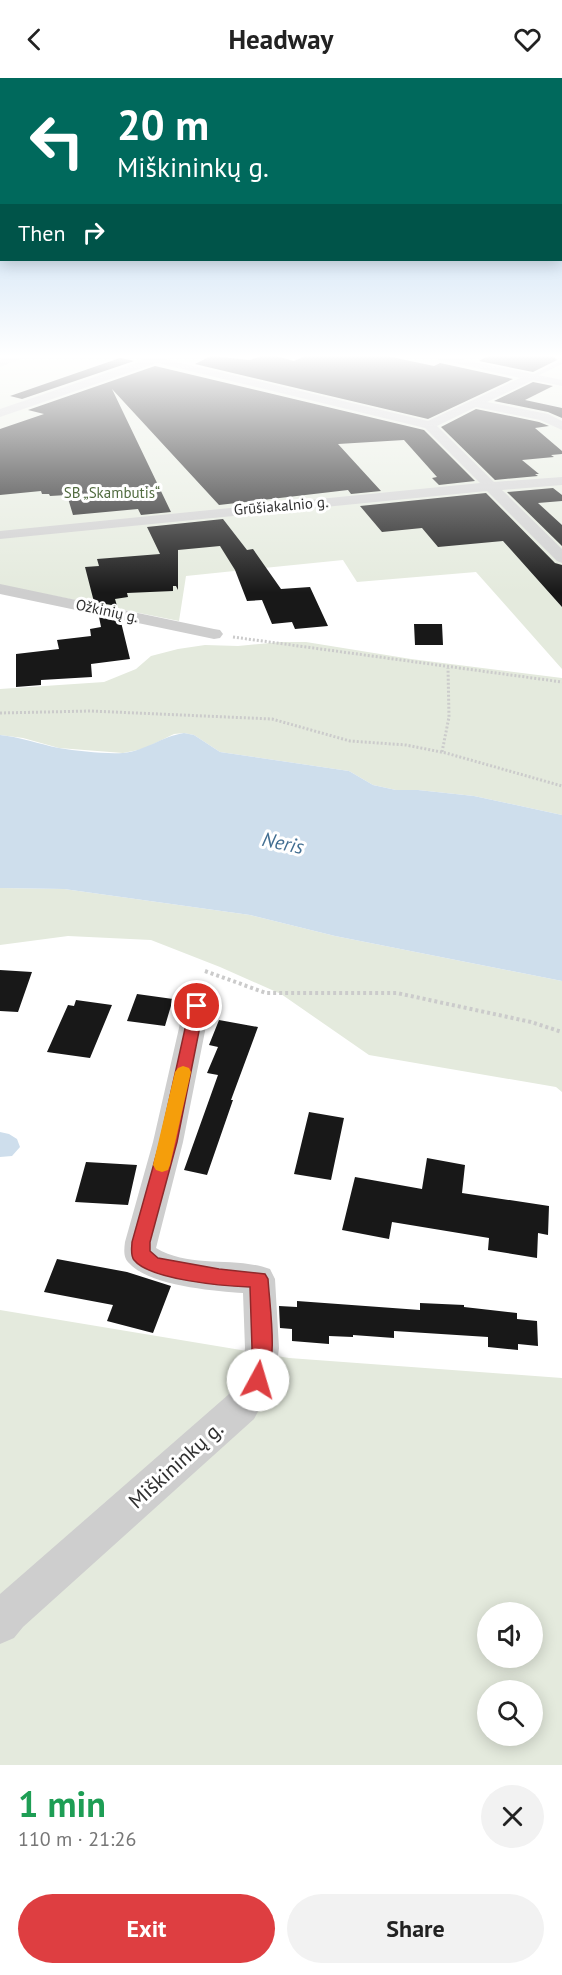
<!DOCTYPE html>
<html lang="en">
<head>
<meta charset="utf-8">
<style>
	:root { --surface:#fff; --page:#f2f2f2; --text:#222; --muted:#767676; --accent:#de3e41 }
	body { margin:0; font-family:"PT Sans",sans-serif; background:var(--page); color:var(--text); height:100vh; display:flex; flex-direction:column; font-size:22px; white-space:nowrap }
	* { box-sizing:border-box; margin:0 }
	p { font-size:20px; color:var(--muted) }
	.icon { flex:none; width:33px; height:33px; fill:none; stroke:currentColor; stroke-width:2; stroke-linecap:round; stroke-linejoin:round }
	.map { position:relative; height:1687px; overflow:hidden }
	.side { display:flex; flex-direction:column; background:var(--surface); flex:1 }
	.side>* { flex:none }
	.guide { position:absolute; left:0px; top:0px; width:562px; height:183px; box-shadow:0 3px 15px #0003; background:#00695c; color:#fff; overflow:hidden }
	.fabs { position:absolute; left:477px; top:1524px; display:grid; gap:12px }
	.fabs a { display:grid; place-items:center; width:66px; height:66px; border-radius:50%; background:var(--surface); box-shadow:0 3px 15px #0003; font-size:30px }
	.pin { position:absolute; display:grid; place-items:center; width:51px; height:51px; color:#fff; margin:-26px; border:3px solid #fff; border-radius:50%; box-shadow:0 2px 6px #0007 }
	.me { position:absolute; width:66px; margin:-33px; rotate:6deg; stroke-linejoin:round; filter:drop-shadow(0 0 4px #0008) }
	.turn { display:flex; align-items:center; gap:21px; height:126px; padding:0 18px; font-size:27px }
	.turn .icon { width:78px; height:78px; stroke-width:2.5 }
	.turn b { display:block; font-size:42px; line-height:51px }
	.then { display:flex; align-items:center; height:57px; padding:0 18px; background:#0003; gap:12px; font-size:22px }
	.round { display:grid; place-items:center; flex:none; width:63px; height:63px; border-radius:32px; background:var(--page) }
	.overview { display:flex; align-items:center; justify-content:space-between; height:102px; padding:0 18px }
	h1 { font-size:36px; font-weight:700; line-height:45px; color:#1e9e55 }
	.primary-button { display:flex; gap:12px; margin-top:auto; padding:12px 18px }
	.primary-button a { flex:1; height:69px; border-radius:36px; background:var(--accent); color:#fff; font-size:24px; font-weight:700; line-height:69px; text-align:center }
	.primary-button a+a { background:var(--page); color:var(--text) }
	header { display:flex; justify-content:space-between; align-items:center; height:78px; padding:0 18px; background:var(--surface); font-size:27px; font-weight:700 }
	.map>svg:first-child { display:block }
	.green { fill:#e4eadd; fill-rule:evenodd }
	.water { fill:#cedeec }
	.building { fill:#181818 }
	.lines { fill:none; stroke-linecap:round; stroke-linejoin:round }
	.path-far1 { stroke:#cbcbcb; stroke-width:3; stroke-dasharray:2 2; stroke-linecap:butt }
	.path { stroke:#cbcbcb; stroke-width:4; stroke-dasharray:3 3; stroke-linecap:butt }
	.service { fill:#cecece; fill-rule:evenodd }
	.minor { fill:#cecece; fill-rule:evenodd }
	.route { fill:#de3e41; stroke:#90282a; stroke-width:1.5 }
	.slow { fill:#f59e0b }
	.labels { text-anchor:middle; stroke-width:6; stroke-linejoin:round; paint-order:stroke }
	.far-park-label { font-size:15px; fill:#526c40; stroke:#fff }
	.far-street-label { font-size:15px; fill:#313131; stroke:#fff }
	.water-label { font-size:20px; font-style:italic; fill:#426e91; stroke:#fff }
	.near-street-label { font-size:21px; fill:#313131; stroke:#fff }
</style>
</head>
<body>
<header><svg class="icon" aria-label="back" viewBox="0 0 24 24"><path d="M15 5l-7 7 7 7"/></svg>Headway<svg class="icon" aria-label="heart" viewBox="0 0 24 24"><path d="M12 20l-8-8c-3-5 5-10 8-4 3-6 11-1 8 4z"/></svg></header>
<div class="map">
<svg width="562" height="1687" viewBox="0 0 562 1687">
	<rect width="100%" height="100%" fill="#fff"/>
	<path class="green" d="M0,278H562V591L476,494L357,504L343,482L186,498L179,543L0,507Z
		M280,564H306L411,581L562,600V737L474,718L418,712H396L373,707L349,693L220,674L194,657L184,655L174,656L143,671L123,675L59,670L23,660L0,657V611L104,604L136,591L151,578L178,571L205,567L238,568Z
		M0,810L64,811L250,837L335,858L562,903V1014L556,1009L369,977L281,916L220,889L151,862L68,858L0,867Z
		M0,1232L289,1280L562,1300V1687H0ZM488,1534H532V1580H488ZM488,1612H532V1658H488Z"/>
	<path class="water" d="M184,655L194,657L220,674L349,693L373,707L396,712H418L474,718L562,737V903L335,858L250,837L64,811L0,810V657C20,659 39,666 59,670C78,673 103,676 123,675C145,673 163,658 184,655Z
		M0,1054L9,1056L17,1061L20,1069L12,1078L0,1079Z"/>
	<path class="building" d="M211,278L250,282L262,278H276L294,283L305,278H387L434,288L440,285L513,301L428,341L195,286Z
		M488,278H553L557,282L533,294L479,283Z
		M120,280L134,283L22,321L10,318Z
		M155,288L424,352L475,403L439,407L432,400L437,399L404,362L338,366L381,413L351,416L348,412L219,427L112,311L171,434L141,437L138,431L73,437L67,417L50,418L49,416H42L41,413L0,417V351L44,336L28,332Z
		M533,304L553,308L525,322L562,330V340L548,334L494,323Z
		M476,331L539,344L549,348L535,350L562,373V376L551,377L554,379L522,382L539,396H535L538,398L495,402L441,349Z
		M553,410L562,417V423L538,425L562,447V468L507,414Z
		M486,415L555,485L562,487V529L503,463L438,469L422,450L382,454L360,428Z
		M223,441L247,472L253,471L281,511L310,509L328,548L295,551L292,544L272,546L262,522L247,523L235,492L220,468L178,472V512L176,508H173V513L127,515L128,519L115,521L117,528L94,524L85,489L99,488L97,481L160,476L147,449Z
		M99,539L121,544L130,581L91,586L92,599L41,602V607L16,609V576L59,571L57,562L91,558L90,551L101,549Z
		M414,546H442L443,567H415Z
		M0,892L32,894L18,934L0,933Z
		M137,916L173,921L165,948L127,943Z
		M76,922L112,927L90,980L47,974L68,927L74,928Z
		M219,942L258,949L231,1022H233L207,1097L184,1092L218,997L207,995L218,969L209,967Z
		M309,1034L344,1040L331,1102L294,1096Z
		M427,1080L465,1087L462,1115L549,1128L548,1157L538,1155L537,1180L488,1172L489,1160L392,1144L389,1161L342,1152L355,1099L422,1111Z
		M86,1084L137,1087L128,1127L75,1124Z
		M57,1181L127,1194L171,1208L153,1255L107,1243L113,1227L44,1214Z
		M297,1223L420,1232V1225L464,1227V1229L517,1235V1241L537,1243L538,1268L518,1266V1272L488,1269V1259L394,1253V1260L353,1257V1259L329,1258V1266L292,1263V1251L280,1250L279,1228L297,1229Z"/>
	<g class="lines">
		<path class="path-far1" d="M233,559L562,604
			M0,635L91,633L272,641L350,663L406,667L446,675L562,708
			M442,674L449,639L448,590"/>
		<path class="path" d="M205,893L266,915H397L531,944L562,954"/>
		<path class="service" d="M562,282V286L533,300L528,299Z"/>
		<path class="minor" d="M12,278H28L0,289V282Z
			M134,278L156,279L428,343L520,300L423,278H446L562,302V308L533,302L487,324L548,336L562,343V352L540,342L476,329L437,348L494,404L562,399V407L502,412L562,471V485L557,483L487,413L0,461V453L480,405L425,350L157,285L0,339V331L144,282Z
			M555,278H562V282Z
			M0,506L214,551L220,552L223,556L220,560L214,561L0,516Z
			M197,919L206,922L210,928L183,1064L156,1170C191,1191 234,1178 270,1191L275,1201L279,1270L275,1302L254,1341L23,1549L14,1560L0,1566V1516L228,1317L241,1297L245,1270L243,1215C214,1213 151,1208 130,1186C123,1180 124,1172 125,1164L153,1064L184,928L188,922Z"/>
	</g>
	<linearGradient id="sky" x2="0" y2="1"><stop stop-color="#9dc5ea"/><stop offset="0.54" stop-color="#fff"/><stop offset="1" stop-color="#fff" stop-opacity="0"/></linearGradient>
	<rect width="562" height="515" fill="url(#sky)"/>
	<path class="route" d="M197,923L204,928L177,1064L150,1164V1173L158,1180L219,1191L265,1196L268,1201C270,1232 278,1281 265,1309L258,1312L251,1309L249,1302L252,1270L250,1209C224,1208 150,1202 134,1182C130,1177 132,1169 132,1164L160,1064L190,928Z"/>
	<path class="slow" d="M183,988L189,990L191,994L170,1087L168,1092L162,1094L156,1092L153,1087L175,994L178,990Z"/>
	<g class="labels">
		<g class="far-park-label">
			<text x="112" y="420">SB „Skambutis“</text>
		</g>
		<g class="far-street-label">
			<text transform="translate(281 428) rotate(-5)" y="5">Grūšiakalnio g.</text>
			<text transform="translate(107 533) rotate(12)" y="5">Ožkinių g.</text>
		</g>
		<g class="water-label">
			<text transform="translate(283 765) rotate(12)" y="7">Neris</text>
		</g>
		<g class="near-street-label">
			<text transform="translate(176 1387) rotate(-42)" y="7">Miškininkų g.</text>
		</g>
	</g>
</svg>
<div class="fabs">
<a><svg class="icon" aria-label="sound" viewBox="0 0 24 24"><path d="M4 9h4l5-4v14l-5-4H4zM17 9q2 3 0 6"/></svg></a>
<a><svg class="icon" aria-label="search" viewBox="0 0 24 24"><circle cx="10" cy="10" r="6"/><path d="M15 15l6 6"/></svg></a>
</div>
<div class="pin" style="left:197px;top:928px;background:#d93025"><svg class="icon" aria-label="arrive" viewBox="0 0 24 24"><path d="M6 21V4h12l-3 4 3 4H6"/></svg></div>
<svg class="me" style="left:258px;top:1302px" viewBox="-20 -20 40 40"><circle r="19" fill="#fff"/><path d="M0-13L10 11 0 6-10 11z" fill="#de3e41"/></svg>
<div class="guide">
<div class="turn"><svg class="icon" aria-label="left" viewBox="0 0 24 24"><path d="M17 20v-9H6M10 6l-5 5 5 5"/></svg><div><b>20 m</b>Miškininkų g.</div></div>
<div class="then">Then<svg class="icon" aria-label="right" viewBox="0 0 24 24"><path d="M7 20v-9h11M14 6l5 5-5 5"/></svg></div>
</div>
</div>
<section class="side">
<div class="overview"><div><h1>1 min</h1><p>110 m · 21:26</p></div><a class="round"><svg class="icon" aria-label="close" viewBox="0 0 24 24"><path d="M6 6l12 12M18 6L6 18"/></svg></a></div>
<div class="primary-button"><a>Exit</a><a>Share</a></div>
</section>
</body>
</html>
